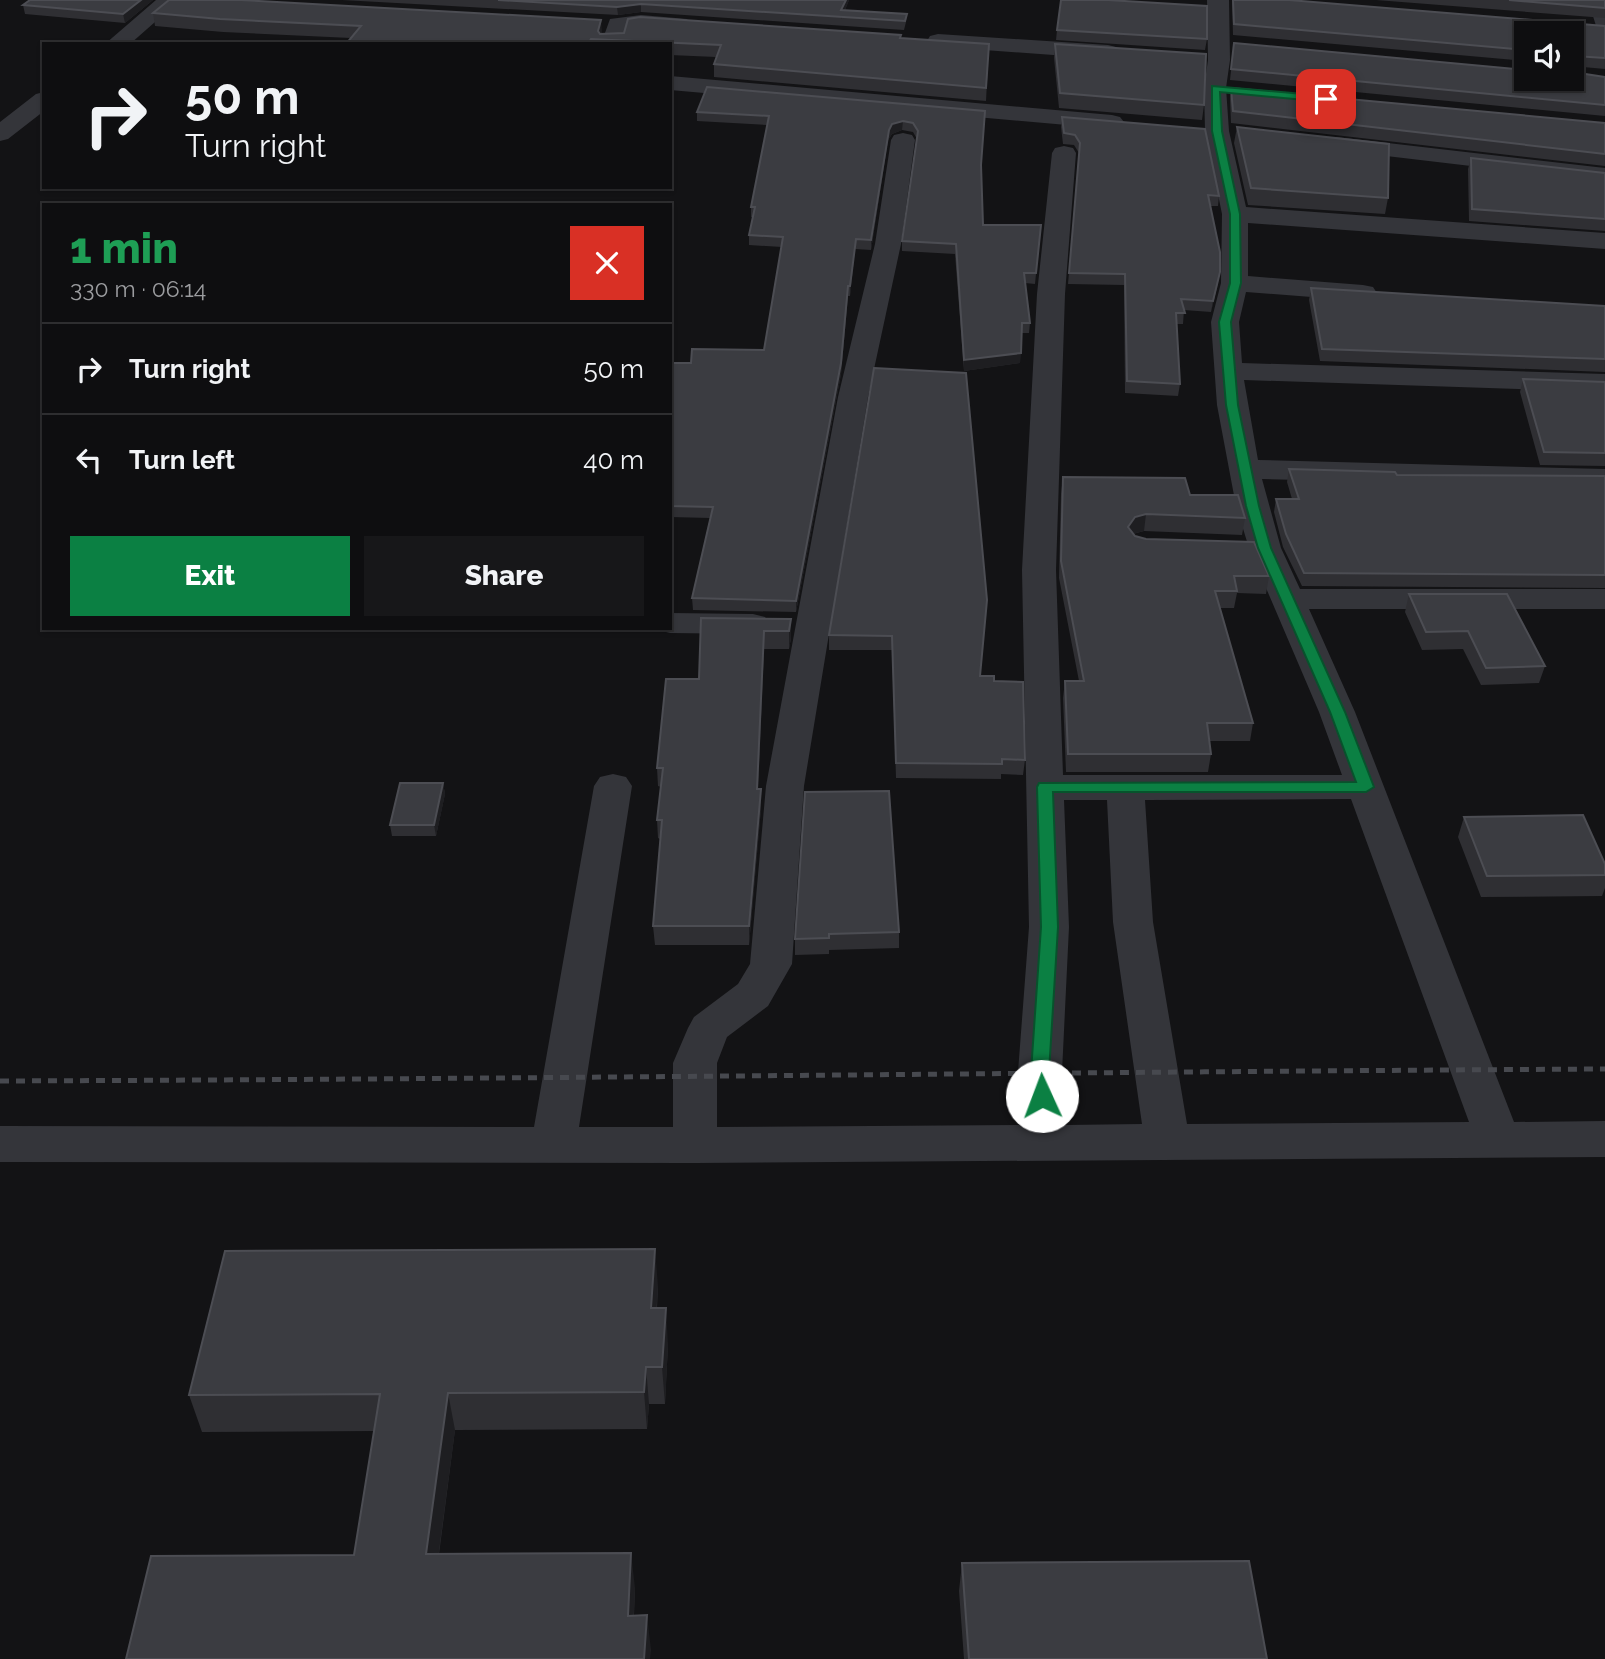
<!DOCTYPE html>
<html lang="en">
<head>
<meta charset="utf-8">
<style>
	:root { --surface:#0e0e10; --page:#171719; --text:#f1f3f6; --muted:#9b9c9f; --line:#2e2e30; --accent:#0b8043 }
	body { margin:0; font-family:Raleway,sans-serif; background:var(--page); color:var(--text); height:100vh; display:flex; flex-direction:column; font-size:26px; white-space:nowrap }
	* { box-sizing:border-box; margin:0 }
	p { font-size:23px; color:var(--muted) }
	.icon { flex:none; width:38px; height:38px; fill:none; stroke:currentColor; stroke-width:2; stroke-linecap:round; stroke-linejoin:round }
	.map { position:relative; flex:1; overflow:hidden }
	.side { position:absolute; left:42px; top:203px; width:630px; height:427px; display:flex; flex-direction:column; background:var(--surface); border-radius:0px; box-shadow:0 2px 5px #0004,0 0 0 2px var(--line) }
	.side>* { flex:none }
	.guide { position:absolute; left:42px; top:42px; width:630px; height:147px; border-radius:0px; box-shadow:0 2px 5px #0004,0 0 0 2px var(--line); background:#0e0e10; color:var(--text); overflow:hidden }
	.controls { position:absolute; left:1514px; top:21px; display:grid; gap:14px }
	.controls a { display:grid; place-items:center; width:70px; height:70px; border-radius:0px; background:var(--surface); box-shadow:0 2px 5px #0004,0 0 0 2px var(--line); font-size:35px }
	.pin { position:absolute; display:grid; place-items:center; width:60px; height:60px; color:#fff; margin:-30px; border-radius:14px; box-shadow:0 4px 10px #0006 }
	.me { position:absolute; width:77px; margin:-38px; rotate:358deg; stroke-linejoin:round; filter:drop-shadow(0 0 5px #0008) }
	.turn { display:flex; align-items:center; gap:24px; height:147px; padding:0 28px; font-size:32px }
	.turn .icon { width:91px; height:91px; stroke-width:2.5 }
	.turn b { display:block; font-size:49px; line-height:60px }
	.round { display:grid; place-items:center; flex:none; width:74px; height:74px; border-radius:0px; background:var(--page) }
	.overview { display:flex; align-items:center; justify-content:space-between; height:119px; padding:0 28px }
	h1 { font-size:42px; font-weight:800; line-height:52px; color:#1e9e55 }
	.action { display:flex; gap:14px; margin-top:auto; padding:14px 28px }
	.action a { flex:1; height:80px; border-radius:0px; background:var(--accent); color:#fff; font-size:28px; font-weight:800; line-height:80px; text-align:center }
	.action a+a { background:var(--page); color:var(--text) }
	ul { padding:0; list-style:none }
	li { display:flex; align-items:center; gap:21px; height:91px; padding:0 28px; border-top:2px solid var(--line) }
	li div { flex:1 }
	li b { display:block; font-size:26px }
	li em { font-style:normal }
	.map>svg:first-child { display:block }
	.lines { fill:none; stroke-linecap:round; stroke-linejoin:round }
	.street { fill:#34353a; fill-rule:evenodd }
	.rail { stroke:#47494f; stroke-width:5; stroke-dasharray:9 7; stroke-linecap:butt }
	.wall { fill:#2f2f33 }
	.shaded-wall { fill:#1e1e21 }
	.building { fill:#3b3c41; stroke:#4c4d53; stroke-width:2 }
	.route { fill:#0b8043; stroke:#07532c; stroke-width:2 }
</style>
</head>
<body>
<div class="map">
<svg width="1605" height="1659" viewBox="0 0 1605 1659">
	<rect width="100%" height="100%" fill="#131315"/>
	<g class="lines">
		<path class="street" d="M156,0H180L130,44H105Z
			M1207,0H1229L1230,60L1226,88L1229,131L1246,207L1605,233V249L1248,223V276L1363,285L1373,287L1377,293L1373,299L1363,301L1246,292L1239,322L1242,363L1605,374V392L1244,380L1258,460L1605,469V487L1262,479L1281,548L1300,589H1605V609H1309L1355,712L1514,1122L1605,1121V1157L695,1163L0,1162V1126L534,1127L594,786L600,777L613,774L626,777L632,786L579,1127H673V1063L688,1028L694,1017L738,984L750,964L766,786L838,397L875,244L891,140L894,135L903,133L912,135L915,140L901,244L868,397L804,786L792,964L768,1006L727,1037L717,1063V1127L1021,1125L1018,1072L1029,927L1022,570L1037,294L1052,153L1055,148L1064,146L1073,148L1076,153L1065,294L1056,570L1063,775H1342L1319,712L1249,548L1236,506L1217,405L1211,322L1221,283L1222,214L1205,131L1204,88L1208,60ZM1351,799L1469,1122L1187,1124L1153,922L1145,800ZM1064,800H1107L1113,922L1142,1124L1066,1125L1062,1072L1069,927Z
			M1588,0H1605V30L1597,29Z
			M641,15L687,19L690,24L687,29C668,33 647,27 627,29L623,44H601L610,19Z
			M938,34L1108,45L1116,47L1119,52L1116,57L1108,59L930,46L927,41L930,36Z
			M670,76L1112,115L1120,117L1124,122L1120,127L1112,129L670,90Z
			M44,92V111L8,139L0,141V122L36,94Z
			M1336,137L1605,168V182L1327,149L1324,144L1327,139Z
			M670,613L753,614L765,617L770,624L765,631L753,634L670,633L658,630L657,628H670Z"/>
		<path class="rail" d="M0,1081C535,1079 1070,1072 1605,1069"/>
	</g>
	<path class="wall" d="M153,0L125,23L25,14L23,5Z
		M342,0H849L845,10L907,14L906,22L904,30L641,12L618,15Z
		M1232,0H1289L1605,26V69L1572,66V69V33H1526V61L1233,35Z
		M1376,0H1605V18Z
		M153,13L602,32L601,34L900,38L989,44L986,101L714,77V64L716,57L670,55V44H346L351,38L223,32L155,26Z
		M1057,30L1207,39L1205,50L1056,40Z
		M1234,43L1605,77V116L1230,80Z
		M1055,44L1204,105L1202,120L1059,108L1054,58Z
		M1231,88L1605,123V166L1231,123L1230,99Z
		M985,111L981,166L983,225H1041L1035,284L1025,283L1030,323L1029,333H1021L1020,363L964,371L955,254L902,251V241L917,139L913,132L902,130L892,134L888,140L871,250L855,249L850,296H848L841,374L796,612L693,610L692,598L710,518L670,517V363H691L764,350L782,247L749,245V235L753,217H751V207L767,125L697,121V112Z
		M1062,117L1219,196L1218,206H1211L1218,283L1211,312L1184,310L1183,324H1177L1180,384L1178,396L1125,393L1124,285L1068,284L1079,153L1074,145L1063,144L1061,127Z
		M1237,127L1388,198L1385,214L1248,205L1234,143Z
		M1471,158L1605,173V231L1469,221L1468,169Z
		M1311,288L1605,306V372L1320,361L1309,300Z
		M874,368L980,676L994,681L1025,760L1023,775L1001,774V779L896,778L892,650H829V635Z
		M1523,379L1605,382V466L1540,465L1520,392Z
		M1289,469L1397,475L1605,476V588L1302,586L1283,547L1274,512L1276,499H1292L1287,482Z
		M1063,477L1190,495L1245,518L1242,535L1144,531L1133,534L1135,536L1269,576L1266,594L1237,593L1234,608H1220L1253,723L1250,741H1209L1211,754L1208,772H1066L1063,698L1065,681H1079L1059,578L1061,494Z
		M1409,594L1545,666L1539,683L1481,685L1463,649L1422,650L1405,612Z
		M701,618L791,619V638L789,649H764L758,789L761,808L749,945H655L653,926L660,839L658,838L657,820L661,787L658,786L657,768L699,679Z
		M443,783L445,794L436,836H392L390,825Z
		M805,792L899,932V948L829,950V954L795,955V939Z
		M1464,817L1605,864V888L1602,896L1481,897L1458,837Z
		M658,1286L657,1308L668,1345L665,1404H649L647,1429L455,1430L439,1554L635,1588L634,1615L651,1650L354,1555L374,1431L202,1432L189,1395Z
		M962,1563L1267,1659H964L959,1591Z"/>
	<path class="shaded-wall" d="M141,0H153L125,23L123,14Z
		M846,0H849L841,19V10Z
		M641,4V12L618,15L617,7Z
		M601,20L602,32L600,39L598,31Z
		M903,121L902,130L892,134L888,140L871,250V240L889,130L892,124Z
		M856,239L855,249L850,296V286Z
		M1220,272L1218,283L1211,312L1213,301Z
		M848,286L841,374L796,612V601Z
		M1021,353L1020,363L964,371V360Z
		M1146,514L1144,531L1132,534L1128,527L1135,517Z
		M791,619V638L789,649V631Z
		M764,631V649L757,808V789Z
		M443,783L445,794L436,836L434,825Z
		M761,789V808L749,945V926Z
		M655,1249L658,1286L654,1345L651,1308Z
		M666,1308L668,1345L665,1404L662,1367Z
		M646,1367L649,1404L647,1429L644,1392Z
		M448,1393L455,1430L434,1589L426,1554Z
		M631,1553L635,1588L632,1650L628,1616Z
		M647,1615L651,1650L650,1659H644Z"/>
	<path class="building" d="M30,0H141L123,14L23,5Z
		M169,0H241L601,20L598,31L600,34L624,33L628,19L640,17L901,35L900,38L989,44L986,88L714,64L721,45L591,39L588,44H346L361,26L220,19L153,13Z
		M498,0H846L841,10L907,14L905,21L641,4L617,7Z
		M1061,0H1108L1207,6V39L1057,30Z
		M1233,0H1289L1605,26V58L1575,56L1572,66V33H1526V50L1234,24Z
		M1509,0H1605V8Z
		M1234,43L1526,70V79H1572V72L1605,77V105L1231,69Z
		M1055,44L1206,54L1204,105L1060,93Z
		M707,87L985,111L981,165L983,225H1041L1036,273H1024L1030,323H1022L1021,353L964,360L956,244L902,241L918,131L913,123L903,121L892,124L889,130L871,240L856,239L850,286H848L841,363L796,601L692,598L713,507L670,506V363H691L692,349L764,350L783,237L749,235L755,207H751L769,116L697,112Z
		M1231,88L1605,123V154L1233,111Z
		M1062,117L1205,129L1219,196L1208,195L1220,252V272L1213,301L1181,299L1185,313H1176L1180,384L1127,381L1125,274L1069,273L1080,143L1075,135L1064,133Z
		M1237,127L1389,144L1388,198L1251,188Z
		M1471,158L1605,173V219L1472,209Z
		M1311,288L1605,306V359L1322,349Z
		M874,368L966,373L987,600L980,676H994V681L1023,682L1025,760L1002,759V764L896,763L892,636L829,635Z
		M1523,379L1605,382V453L1544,452Z
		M1289,469L1395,472L1397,475L1605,476V575L1304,573L1286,534L1276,499H1299Z
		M1063,477L1185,478L1190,495H1238L1245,518L1146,514L1135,517L1128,527L1135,536L1146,539L1254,542L1269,576H1234L1237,591H1215L1253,723H1207L1211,754H1068L1065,681H1084L1061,561Z
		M1409,594H1507L1545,666L1486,668L1468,631L1426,632Z
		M701,618L791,619L789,631H764L757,789H761L749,926H653L662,820H657L663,768H657L666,679H699Z
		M400,783H443L434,825H390Z
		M889,791L899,932L829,934V938L795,939L805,792Z
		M1583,815L1605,864V875L1487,876L1464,817Z
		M655,1249L651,1308H666L662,1367H646L644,1392L448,1393L426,1554L631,1553L628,1616L647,1615L644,1659H126L151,1556L354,1555L380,1394L189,1395L225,1251Z
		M1249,1561L1267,1659H969L962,1563Z"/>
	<path class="route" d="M1212,86L1326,96L1331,99L1326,102L1220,92L1222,131L1240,214L1241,283L1231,322L1238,405L1259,506L1271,548L1345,712L1374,787L1366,792H1053L1058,927L1049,1072L1051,1096L1048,1100H1035L1031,1072L1041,927L1037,787L1039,783L1356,782L1330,712L1258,548L1246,506L1226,405L1219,322L1230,283V214L1212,131Z"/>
</svg>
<div class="controls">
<a><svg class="icon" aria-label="sound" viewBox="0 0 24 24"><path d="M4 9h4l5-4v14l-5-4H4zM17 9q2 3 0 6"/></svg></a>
</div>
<div class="pin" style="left:1326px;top:99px;background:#d93025"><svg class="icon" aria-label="arrive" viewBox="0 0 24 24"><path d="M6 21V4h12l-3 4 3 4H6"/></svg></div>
<svg class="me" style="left:1042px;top:1096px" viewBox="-20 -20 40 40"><circle r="19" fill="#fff"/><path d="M0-13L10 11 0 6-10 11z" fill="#0b8043"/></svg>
<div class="guide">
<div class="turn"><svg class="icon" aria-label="right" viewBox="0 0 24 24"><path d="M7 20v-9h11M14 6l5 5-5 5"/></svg><div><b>50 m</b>Turn right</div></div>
</div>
<section class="side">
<div class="overview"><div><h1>1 min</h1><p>330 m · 06:14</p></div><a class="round" style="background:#d93025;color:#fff"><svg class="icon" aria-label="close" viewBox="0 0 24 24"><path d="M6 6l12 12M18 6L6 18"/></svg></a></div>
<ul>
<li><svg class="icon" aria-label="right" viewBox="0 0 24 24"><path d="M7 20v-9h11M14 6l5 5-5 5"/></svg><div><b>Turn right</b></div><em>50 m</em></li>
<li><svg class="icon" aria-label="left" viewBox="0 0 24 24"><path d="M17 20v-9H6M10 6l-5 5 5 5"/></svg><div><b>Turn left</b></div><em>40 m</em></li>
</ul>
<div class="action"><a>Exit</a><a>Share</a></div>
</section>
</div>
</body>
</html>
